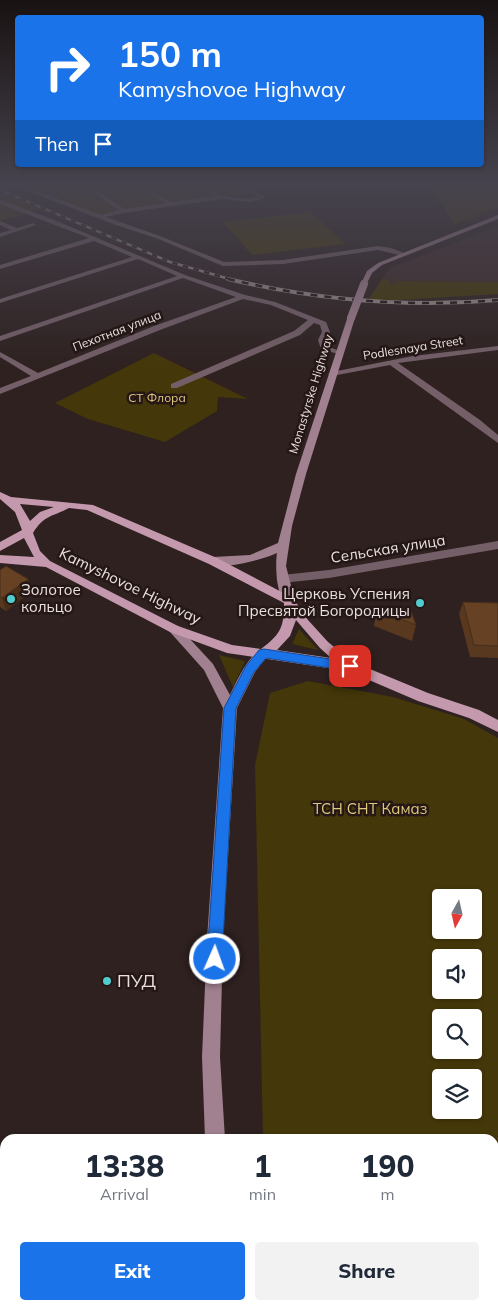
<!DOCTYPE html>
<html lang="en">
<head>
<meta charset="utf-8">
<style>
	:root { --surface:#fff; --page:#f2f2f3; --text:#1f2937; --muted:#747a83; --accent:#1a73e8 }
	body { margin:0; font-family:Mulish,sans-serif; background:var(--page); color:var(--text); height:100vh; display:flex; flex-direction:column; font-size:19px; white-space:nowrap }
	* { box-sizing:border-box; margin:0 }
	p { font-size:16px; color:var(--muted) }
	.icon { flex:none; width:28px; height:28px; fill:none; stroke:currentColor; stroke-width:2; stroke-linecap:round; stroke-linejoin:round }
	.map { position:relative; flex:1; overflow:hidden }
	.sheet { position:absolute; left:0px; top:1134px; width:499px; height:176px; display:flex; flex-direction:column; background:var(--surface); border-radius:15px 15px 0 0; box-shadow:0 1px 4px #0004 }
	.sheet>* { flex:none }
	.top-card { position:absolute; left:15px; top:15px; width:469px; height:152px; border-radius:5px; box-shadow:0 1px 4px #0004; background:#1a73e8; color:#fff; overflow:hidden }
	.needle { width:32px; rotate:188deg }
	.fabs { position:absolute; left:432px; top:889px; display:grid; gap:10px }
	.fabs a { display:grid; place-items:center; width:50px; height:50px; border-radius:5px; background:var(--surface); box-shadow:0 1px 4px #0004; font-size:25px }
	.pin { position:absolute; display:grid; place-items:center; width:42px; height:42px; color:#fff; margin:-21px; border-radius:10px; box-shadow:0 2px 8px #0006 }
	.me { position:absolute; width:55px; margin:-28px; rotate:2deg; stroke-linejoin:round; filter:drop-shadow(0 0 4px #0008) }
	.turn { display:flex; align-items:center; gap:18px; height:105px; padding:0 20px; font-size:22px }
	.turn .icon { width:65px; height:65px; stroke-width:2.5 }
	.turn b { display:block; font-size:35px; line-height:42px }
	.then { display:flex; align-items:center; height:48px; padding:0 20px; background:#0003; gap:10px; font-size:19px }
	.eta { display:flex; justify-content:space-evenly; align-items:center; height:85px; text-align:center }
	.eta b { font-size:30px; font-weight:800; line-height:35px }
	.cta { display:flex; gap:10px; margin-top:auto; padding:10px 20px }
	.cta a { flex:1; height:58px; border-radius:5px; background:var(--accent); color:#fff; font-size:20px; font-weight:800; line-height:58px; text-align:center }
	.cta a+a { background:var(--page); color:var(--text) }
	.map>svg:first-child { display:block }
	.built { fill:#3e2a29 }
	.green { fill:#443709; fill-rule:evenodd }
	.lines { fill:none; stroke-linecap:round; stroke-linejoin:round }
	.street { fill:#745f68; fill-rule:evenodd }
	.secondary { fill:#a1808f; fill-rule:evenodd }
	.primary { fill:#c499ad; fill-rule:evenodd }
	.rail-far1-casing { stroke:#958a89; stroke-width:2.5 }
	.rail-casing { stroke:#958a89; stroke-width:4 }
	.rail-far1 { stroke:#241716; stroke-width:2; stroke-dasharray:5.5; stroke-linecap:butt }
	.rail { stroke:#241716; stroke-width:2.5; stroke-dasharray:7; stroke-linecap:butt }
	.secondary-bridge { stroke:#a1808f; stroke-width:8 }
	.wall { fill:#58381f }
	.shaded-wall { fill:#472e19 }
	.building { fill:#664124; stroke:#472e19 }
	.route { fill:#1a73e8; stroke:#114b97 }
	.poi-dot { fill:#52cdcd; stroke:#241716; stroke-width:2 }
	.labels { text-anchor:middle; stroke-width:5; stroke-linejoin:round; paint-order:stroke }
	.far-street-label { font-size:12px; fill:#e9e0df; stroke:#241716 }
	.far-park-label { font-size:12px; fill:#dfc77d; stroke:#241716 }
	.street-label { font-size:15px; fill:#e9e0df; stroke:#241716 }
	.poi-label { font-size:15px; fill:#e9e0df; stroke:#241716; text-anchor:start }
	.park-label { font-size:15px; fill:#dfc77d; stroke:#241716 }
	.near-poi-label { font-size:18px; fill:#e9e0df; stroke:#241716; text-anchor:start }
</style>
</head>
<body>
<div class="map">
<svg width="498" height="1309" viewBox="0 0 498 1309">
	<rect width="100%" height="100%" fill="#2e2120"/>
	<path class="built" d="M496,227L498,231V282L396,281V284H391L389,280L382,279L390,268Z"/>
	<path class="green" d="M21,186H237L250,193L246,195L213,197L95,217Z
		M431,186H498V208L454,225Z
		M0,193L41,209L0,221Z
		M310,212L346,244L252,255L223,222Z
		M382,279L389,280L391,284H396V281L498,282V294L367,302Z
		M154,353L248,399L218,397L217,411L165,442L88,419L55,403Z
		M299,629L318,650L292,644Z
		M219,655L245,661L233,687Z
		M308,681L393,697L464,719L498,738V1309H311L309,1305H494V1139H263L255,765L270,693ZM441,898H474V930H441ZM441,958H474V990H441ZM441,1018H474V1050H441ZM441,1078H474V1110H441Z"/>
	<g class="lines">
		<path class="street" d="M25,186H31L37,191L101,215L119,210L84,186H90L124,209L165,203L138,186H144L171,202L216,196L194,186C205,186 212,191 221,195C231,198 247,199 258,197L241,186H247L264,196V198L251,202L222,199L123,213L106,217L160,236L224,262L283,260L378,246L391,248L407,254L404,256L378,250L283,264L223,266L156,238L116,225L33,193Z
			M0,200L52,219L185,275L245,295L275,302L326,322L330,332L326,340L327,346L342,352L338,354L321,349L318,340L322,332L320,325L314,323L300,335L177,388H171V384L294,331L308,320L271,305L243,299L160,330L0,394V388L31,376L0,357V352L38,373L154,326L236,297L183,278L0,341V336L177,276L138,259L0,303V299L132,257L94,241L0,269V265L89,238L0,204Z
			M0,221L17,228L33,223L36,225L0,237V233L11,230L0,225Z
			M498,346V350L398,363L480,420L498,435V443L390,365L332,376L328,374L332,372L413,356Z
			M498,541V549L329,578L282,583L276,579L282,575L329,570Z"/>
		<path class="secondary" d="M498,215V219L382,265L372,273L366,285L361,284L367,271L378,263Z
			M348,316L355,318L306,474L292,526L286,566L295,601L289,605C276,601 275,565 277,553C264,559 218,573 207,561L213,557L250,555L278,543L296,474Z
			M174,625L178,626L213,664L230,695C236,683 252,645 268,650L270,653L255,672L237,708L223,939L220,1057L225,1139H205L202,1057L207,939L223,708L204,670L170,632L168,629Z
			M220,1305H242V1309H220Z"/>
		<path class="primary" d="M0,492L11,497L93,505L217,558L293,598L308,620L328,642L353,662L428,693L479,710L498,720V732L469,718L418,701L348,671L227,653L170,632L46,567L0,563V555L34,557L24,538L0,551V542L22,530L15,512L0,499ZM20,504L54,507L40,512L30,521ZM69,508L87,510L209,564L284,603C284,627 281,634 261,649L232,645L178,626L50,561L40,551L33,533C44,515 52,517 69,508ZM296,620L320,648L331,658L277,650L290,636Z"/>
		<g class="rail-far1-casing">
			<path id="rail-far1" d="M0,190L170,262L233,280"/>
		</g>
		<g class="rail-casing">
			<path id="rail" d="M228,279C317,300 406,308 498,300"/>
		</g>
		<use href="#rail-far1" class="rail-far1"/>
		<use href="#rail" class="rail"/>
		<path class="secondary-bridge" d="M351,318L364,284"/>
	</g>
	<path class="wall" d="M0,570L28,579L32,591L6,611L0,607Z
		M463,602L498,603V658L470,657L459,614Z
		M377,610L416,625L412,641L374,626Z"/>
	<path class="shaded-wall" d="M28,579L32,591L6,611L2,598Z"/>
	<path class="building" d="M6,566L28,579L2,598L0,597V570Z
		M463,602L498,603V646L474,645Z
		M410,608L416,625L377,610Z"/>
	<linearGradient id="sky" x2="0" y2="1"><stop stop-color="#191212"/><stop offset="0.5" stop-color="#46434e"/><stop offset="1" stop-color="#46434e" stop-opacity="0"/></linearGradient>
	<rect width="498" height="369" fill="url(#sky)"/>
	<path class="route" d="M264,649L350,662L355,666L350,671L266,658L254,672L236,708L222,959L220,964L215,967L209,964L207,959L224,708L246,666L259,650Z"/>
	<g class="poi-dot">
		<circle cx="11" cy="599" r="5"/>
		<circle cx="420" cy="603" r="5"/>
		<circle cx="107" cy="981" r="5"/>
	</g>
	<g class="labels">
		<g class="far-street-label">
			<text transform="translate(117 331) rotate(-21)" y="4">Пехотная улица</text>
			<text transform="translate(413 348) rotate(-9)" y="4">Podlesnaya Street</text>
			<text transform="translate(311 394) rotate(-73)" y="4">Monastyrske Highway</text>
		</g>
		<g class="far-park-label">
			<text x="157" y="402">СТ Флора</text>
		</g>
		<g class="street-label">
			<text transform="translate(388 549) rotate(-9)" y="5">Сельская улица</text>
			<text transform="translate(130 586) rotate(26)" y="5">Kamyshovoe Highway</text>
		</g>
		<g class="poi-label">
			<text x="21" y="595">Золотое<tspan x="21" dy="17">кольцо</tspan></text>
			<text x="410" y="599" text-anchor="end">Церковь Успения<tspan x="410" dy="17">Пресвятой Богородицы</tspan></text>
		</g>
		<g class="park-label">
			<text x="370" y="814">ТСН СНТ Камаз</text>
		</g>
		<g class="near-poi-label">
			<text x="117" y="987">ПУД</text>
		</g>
	</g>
</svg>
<div class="fabs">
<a><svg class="needle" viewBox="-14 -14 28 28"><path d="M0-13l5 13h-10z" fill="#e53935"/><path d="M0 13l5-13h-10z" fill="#747a83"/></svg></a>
<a><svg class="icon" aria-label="sound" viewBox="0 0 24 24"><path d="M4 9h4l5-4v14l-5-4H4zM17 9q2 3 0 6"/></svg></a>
<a><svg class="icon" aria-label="search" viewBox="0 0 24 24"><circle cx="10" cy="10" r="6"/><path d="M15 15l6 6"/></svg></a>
<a><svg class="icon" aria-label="layers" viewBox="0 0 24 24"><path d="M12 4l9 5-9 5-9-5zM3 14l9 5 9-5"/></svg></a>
</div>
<div class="pin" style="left:350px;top:666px;background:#d93025"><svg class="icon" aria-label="arrive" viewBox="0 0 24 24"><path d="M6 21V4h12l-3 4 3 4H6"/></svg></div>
<svg class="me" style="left:215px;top:959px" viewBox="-20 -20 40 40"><circle r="17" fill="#1a73e8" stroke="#fff" stroke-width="3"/><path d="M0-11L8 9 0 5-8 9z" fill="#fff"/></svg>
<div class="top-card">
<div class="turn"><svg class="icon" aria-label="right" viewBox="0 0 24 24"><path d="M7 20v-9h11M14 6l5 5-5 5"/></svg><div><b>150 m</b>Kamyshovoe Highway</div></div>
<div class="then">Then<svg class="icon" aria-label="arrive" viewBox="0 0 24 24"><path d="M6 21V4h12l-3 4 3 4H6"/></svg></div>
</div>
<section class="sheet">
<div class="eta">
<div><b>13:38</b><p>Arrival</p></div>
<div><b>1</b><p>min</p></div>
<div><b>190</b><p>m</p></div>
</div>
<div class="cta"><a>Exit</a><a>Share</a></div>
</section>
</div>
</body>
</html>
